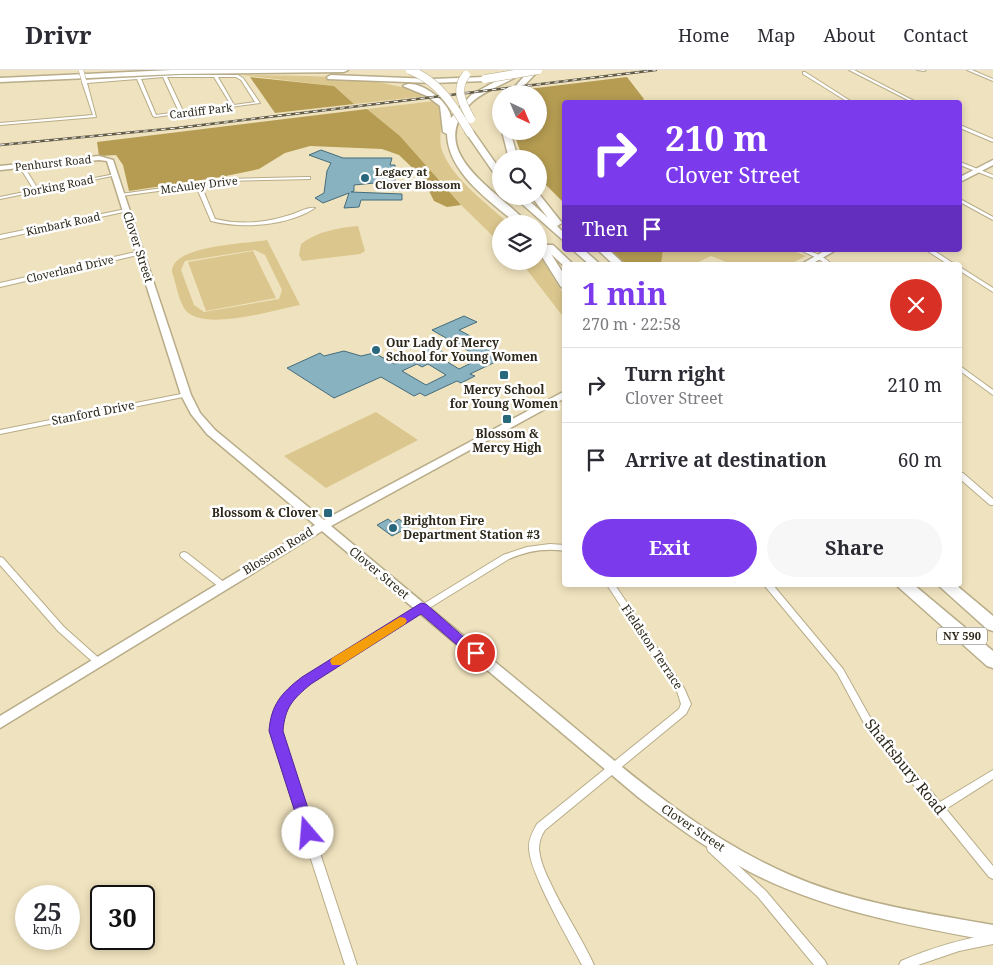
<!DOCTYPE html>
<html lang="en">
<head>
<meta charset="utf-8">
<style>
	:root { --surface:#fff; --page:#f7f7f7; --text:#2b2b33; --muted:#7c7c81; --line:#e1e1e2; --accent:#7c3aed }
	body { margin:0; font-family:"Noto Serif",serif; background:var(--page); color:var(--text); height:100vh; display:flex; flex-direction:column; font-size:19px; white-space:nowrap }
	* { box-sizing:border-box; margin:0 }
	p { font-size:16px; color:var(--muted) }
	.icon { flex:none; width:28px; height:28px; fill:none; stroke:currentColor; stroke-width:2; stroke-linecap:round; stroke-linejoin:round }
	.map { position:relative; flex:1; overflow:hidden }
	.panel { position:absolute; left:562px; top:192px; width:400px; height:325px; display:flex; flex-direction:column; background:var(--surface); border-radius:5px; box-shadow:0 2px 8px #0003 }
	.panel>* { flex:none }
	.top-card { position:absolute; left:562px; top:30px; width:400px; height:152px; border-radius:5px; box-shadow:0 2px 8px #0003; background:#7c3aed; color:#fff; overflow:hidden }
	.needle { width:32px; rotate:136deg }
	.buttons { position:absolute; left:492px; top:15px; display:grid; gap:10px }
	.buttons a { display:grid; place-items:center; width:55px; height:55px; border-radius:50%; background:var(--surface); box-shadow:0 2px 8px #0003; font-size:25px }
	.speed { position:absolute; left:15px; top:815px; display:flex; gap:10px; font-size:25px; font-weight:700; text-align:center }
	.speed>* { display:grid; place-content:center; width:65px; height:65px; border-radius:50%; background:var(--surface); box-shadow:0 2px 8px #0003; line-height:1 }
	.speed small { font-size:12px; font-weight:400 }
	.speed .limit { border:2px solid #111; border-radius:8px; background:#fff; color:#111 }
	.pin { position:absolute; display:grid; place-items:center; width:42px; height:42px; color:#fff; margin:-21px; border:2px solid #fff; border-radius:50%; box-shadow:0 1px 5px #0007 }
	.me { position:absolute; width:55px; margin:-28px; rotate:342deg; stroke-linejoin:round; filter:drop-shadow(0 0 4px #0008) }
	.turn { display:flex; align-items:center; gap:18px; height:105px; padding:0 20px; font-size:22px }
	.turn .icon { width:65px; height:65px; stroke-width:2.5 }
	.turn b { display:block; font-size:35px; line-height:42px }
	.then { display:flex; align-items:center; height:48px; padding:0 20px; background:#0003; gap:10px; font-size:19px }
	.round { display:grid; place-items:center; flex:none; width:52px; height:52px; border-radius:26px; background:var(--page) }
	.headline { display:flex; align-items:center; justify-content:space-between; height:85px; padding:0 20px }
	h1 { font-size:30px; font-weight:700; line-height:38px; color:var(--accent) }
	.button { display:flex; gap:10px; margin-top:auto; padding:10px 20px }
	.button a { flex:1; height:58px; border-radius:30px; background:var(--accent); color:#fff; font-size:20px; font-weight:700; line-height:58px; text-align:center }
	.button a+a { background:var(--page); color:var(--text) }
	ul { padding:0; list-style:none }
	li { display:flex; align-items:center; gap:15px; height:75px; padding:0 20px; border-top:1px solid var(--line) }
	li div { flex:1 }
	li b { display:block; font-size:19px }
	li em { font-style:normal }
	header { display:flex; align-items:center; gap:30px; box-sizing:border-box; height:70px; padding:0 25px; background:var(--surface); border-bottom:1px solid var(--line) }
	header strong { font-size:24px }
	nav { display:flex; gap:28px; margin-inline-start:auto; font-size:18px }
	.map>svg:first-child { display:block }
	.green { fill:#dbc78e; fill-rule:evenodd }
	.forest { fill:#b59c52 }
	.building { fill:#89b2c1; stroke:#456c7b; fill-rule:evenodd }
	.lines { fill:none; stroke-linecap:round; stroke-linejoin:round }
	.street-casing { stroke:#b8ac89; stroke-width:2 }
	.secondary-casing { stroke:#b8ac89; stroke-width:3 }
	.highway-casing { stroke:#b8ac89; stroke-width:3 }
	.street { fill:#fff; fill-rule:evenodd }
	.secondary { fill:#fff; fill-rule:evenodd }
	.highway { fill:#fff; fill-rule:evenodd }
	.rail-casing { stroke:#625b47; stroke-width:2.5 }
	.rail { stroke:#fff; stroke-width:1; stroke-dasharray:4.5; stroke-linecap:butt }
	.street-bridge-casing { stroke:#b8ac89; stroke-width:5.5; stroke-linecap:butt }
	.highway-bridge-casing { stroke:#b8ac89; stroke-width:9; stroke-linecap:butt }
	.street-bridge { stroke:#fff; stroke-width:4.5 }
	.highway-bridge { stroke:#fff; stroke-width:8 }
	.route { fill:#7c3aed; stroke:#51269a }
	.slow { fill:#f59e0b }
	.poi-dot { fill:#28677c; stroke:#fff; stroke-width:2 }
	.labels { text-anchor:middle; stroke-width:5; stroke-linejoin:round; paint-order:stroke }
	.far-street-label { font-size:11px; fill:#2d281a; stroke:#fff }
	.far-poi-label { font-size:11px; font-weight:bold; fill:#2d281a; stroke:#fff; text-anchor:start }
	.shield { fill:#fff; stroke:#6c685f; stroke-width:1 }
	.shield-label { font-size:11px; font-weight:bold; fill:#2d281a }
	.street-label { font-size:12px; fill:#2d281a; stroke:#fff }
	.poi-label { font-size:12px; font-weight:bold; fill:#2d281a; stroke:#fff; text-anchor:start }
	.near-street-label { font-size:15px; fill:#2d281a; stroke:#fff }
</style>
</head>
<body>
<header>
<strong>Drivr</strong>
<nav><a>Home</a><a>Map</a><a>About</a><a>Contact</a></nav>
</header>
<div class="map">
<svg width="993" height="895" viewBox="0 0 993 895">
	<rect width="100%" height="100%" fill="#efe2be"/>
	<path class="green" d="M242,5C298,6 376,3 427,26L354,34L334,16Z
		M434,31C449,45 435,66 443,83C455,111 487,133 509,154H501V174L461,135L400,66L367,39Z
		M358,156L365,181L360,184L302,191L299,185L301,174C318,161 338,158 358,156Z
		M267,170L300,235C277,239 199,264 184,238C178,228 176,213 172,202C171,175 247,174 267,170ZM255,180L265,185L282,220L279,229L204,242L194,235L181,200L185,191Z
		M663,180H792L806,186L788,195H734L711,186L692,195H661Z
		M253,181L276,228L206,241L188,192Z
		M539,184L565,227V249L520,191H539Z
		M376,342L418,370L326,418L284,386Z"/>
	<path class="forest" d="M250,7L334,16L354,34L275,43Z
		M627,7L644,29L641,32H565V134L539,108V89H523L513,61H539V24H518L520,20Z
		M367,39L400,66L461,135L447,137L434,131L422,107L399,85L382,79L310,76L285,83L259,99L221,107L129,121L123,95L116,85L99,86L97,72Z
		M607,180H663L661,195H624Z"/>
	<path class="building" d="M321,80L343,88H392L390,95H395V111L354,115V121L351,122L402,124V130H361L359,137L344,138L349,123L323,133L315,128L324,123L327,101L331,93L309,85Z
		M464,246L477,252L459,260L508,286L470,304L475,306L461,313L457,311L425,326L420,323L414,326L381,307L334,328L287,298L320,283L324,286L344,281L361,286L374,283L395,294L433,276L448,285L441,288L459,299L481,288L432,260ZM417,294L422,297L428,294L446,305L426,315L402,301Z
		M388,449L393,453L399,449L409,457L392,466L377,455Z"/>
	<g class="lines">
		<g class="street-casing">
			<path id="street" d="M849,0H854L916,32H912Z
				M917,0H926L924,1Z
				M967,0H972L993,9V11Z
				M803,2H805L852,32H848L803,4Z
				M180,5H238L243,8L260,33L155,47L153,46L137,9L87,13L96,47L0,55V53L93,45L82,12L83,10ZM163,7L179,42L156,45L141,9ZM167,7H214L231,35L183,41ZM218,7H236L241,10L255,32L234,35Z
				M960,55L993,69V72L960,58Z
				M960,92L993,105V108L960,95Z
				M19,95H23L38,119L115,104L117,105L0,129V127L34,120L19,96Z
				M308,107H310V109L225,111L201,115L215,149C240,155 265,153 290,145C297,143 309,136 315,138C288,156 242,159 211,151L196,116L121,126L119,125L121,124L225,109Z
				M960,129L993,147V150L960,132Z
				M126,139L128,140V141L0,169V165Z
				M800,180C813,180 824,187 833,195H827L817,188Z
				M926,180H933L956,195H949Z
				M140,181L143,183L142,184L0,217V213Z
				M960,197L993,218V222L960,201Z
				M960,296L993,320V325L960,301Z
				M186,323L189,325L188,326L0,364V360Z
				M960,403H963L993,429V435H990L960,409Z
				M550,474L565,475V481C545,478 527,481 509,489L309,612C290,629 278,641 282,668L357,895H345L272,668C269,640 282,624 303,608L503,485L527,477Z
				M184,482L187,483L225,513L226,515L225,517H219L181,487L180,485L181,483Z
				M0,487L3,488L64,557L101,590L102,592L101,594L98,595L95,594L58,561L0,495Z
				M607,515H615L684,618L691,634L686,644L545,760C541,766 539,772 539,779C540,790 545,802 550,812C563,841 581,866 594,895H582C568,869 553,843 541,816C536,804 530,792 529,779C528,770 533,761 537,754L679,639L681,634L677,621Z
				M764,515H773L843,599L871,649L940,732L993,700V709L946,739L993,796V809L989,807L937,743L934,742L933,739L865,655L837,603Z
				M712,773L716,775L766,821L825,891L827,895H814L758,827L708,781L707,778L708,775Z
				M993,864V874L959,881L918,895H899L901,891C931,878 961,869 993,864Z"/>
		</g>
		<g class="secondary-casing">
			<path id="secondary" d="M99,86L113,90L191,325L200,343L215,360L324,450L565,321V328L331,456C406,519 482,581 557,643C630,704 702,767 790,805C854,833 925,843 993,855V871C911,856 827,841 752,803C711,782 674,755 638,727L322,461L0,658V646L315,455L207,364L191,344L181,325L107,91L99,90L0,100V96Z
				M993,90V95L960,112V107Z
				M826,180H836L810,195H800Z"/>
		</g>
		<g class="highway-casing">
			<path id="highway" d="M172,0H348L344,2L177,4L0,12V8Z
				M516,0L524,1C509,14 486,18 471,33C422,83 500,121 528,154H517C490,131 448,103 447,64L443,62L440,36L427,26L403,16C416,7 450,31 451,48L471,25Z
				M530,0H539L516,24H508Z
				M331,5L432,9L485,7L489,9L485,11L432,13L328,9L327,7Z
				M467,61H473L501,101V110L498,109L466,63Z
				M502,61H510L518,89H509Z
				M539,124L562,153L557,156L565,164V172L513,126H524L548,148L531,126H539Z
				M539,171L545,175H553L574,195H565V197L551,184L565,206V218L561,217L539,182Z
				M573,180H584L601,195H590Z
				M598,180H609L625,195H614Z
				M896,515H914L993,581V598L987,596Z
				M938,515H956L993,546V561L987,559Z"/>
		</g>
		<use href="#street" class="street"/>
		<use href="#secondary" class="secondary"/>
		<use href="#highway" class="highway"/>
		<g class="rail-casing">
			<path id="rail" d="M0,75L177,58L656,0"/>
		</g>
		<use href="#rail" class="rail"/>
		<g class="street-bridge-casing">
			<path id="street-bridge" d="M81,0L84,11"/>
		</g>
		<g class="highway-bridge-casing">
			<path id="highway-bridge" d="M410,0C440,12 454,36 470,63
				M466,5C454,20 463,34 471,49
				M485,9L538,0"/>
		</g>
		<use href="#street-bridge" class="street-bridge"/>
		<use href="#highway-bridge" class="highway-bridge"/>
	</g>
	<path class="route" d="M421,533L426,534L482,583L476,588L471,587L421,544L311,614C293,629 285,637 283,661L316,763L314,767L308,769L303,767L269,661C271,635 281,623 302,607Z"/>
	<path class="slow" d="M400,547L405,548L407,551L405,554L341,595H332L330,591L332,588Z"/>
	<g class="poi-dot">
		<circle cx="365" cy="108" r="5"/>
		<circle cx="376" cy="280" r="5"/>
		<rect x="499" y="300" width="10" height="10" rx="2.5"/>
		<rect x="502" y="344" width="10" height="10" rx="2.5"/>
		<rect x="323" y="438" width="10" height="10" rx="2.5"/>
		<circle cx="393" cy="458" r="5"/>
	</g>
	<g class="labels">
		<g class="far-street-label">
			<text transform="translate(201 41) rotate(-7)" y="4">Cardiff Park</text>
			<text transform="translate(53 93) rotate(-6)" y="4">Penhurst Road</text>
			<text transform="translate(199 115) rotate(-7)" y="4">McAuley Drive</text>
			<text transform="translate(58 116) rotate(-11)" y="4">Dorking Road</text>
			<text transform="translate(63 154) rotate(-12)" y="4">Kimbark Road</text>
			<text transform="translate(70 199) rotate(-13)" y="4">Cloverland Drive</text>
		</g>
		<g class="far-poi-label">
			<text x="375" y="106">Legacy at<tspan x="375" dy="13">Clover Blossom</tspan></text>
		</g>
		<rect class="shield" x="937" y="557.5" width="50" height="17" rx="4"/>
		<g class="shield-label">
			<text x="962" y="570">NY 590</text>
		</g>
		<g class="street-label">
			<text transform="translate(138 177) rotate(72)" y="4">Clover Street</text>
			<text transform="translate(93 343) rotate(-11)" y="4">Stanford Drive</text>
			<text transform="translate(278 481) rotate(-31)" y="4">Blossom Road</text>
			<text transform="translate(379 503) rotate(40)" y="4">Clover Street</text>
			<text transform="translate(652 577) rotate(56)" y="4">Fieldston Terrace</text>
			<text transform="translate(693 758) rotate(34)" y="4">Clover Street</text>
		</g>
		<g class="poi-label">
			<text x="386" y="277">Our Lady of Mercy<tspan x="386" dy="14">School for Young Women</tspan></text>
			<text x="504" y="324" text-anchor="middle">Mercy School<tspan x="504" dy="14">for Young Women</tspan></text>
			<text x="507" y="368" text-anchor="middle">Blossom &amp;<tspan x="507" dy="14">Mercy High</tspan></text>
			<text x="318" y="447" text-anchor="end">Blossom &amp; Clover</text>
			<text x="403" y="455">Brighton Fire<tspan x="403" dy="14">Department Station #3</tspan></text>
		</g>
		<g class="near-street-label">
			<text transform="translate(905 697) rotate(51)" y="5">Shaftsbury Road</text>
		</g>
	</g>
</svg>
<div class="buttons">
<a><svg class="needle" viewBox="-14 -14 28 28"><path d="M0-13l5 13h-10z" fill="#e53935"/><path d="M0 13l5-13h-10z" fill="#7c7c81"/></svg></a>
<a><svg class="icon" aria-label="search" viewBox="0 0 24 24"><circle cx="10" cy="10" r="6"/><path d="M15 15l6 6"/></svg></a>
<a><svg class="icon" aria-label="layers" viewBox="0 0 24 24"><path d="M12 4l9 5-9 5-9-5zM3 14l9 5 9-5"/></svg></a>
</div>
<div class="speed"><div>25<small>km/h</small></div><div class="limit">30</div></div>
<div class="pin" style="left:476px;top:583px;background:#d93025"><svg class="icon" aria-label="arrive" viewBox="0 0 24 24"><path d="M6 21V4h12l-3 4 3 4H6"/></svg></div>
<svg class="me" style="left:308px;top:763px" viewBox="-20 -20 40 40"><circle r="19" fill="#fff"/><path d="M0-13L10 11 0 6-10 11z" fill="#7c3aed"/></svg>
<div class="top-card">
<div class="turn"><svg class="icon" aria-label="right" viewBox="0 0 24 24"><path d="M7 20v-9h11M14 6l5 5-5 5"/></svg><div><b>210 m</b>Clover Street</div></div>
<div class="then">Then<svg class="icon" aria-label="arrive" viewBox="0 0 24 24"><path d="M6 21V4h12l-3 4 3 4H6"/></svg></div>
</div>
<section class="panel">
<div class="headline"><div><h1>1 min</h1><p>270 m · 22:58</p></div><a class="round" style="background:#d93025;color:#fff"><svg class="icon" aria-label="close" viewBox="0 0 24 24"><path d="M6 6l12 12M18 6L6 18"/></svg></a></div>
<ul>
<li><svg class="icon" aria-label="right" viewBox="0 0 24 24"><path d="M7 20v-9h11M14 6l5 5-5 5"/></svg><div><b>Turn right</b><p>Clover Street</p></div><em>210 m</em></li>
<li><svg class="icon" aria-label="arrive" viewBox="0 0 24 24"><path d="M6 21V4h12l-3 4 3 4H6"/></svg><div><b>Arrive at destination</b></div><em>60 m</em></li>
</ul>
<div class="button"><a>Exit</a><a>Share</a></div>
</section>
</div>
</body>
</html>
